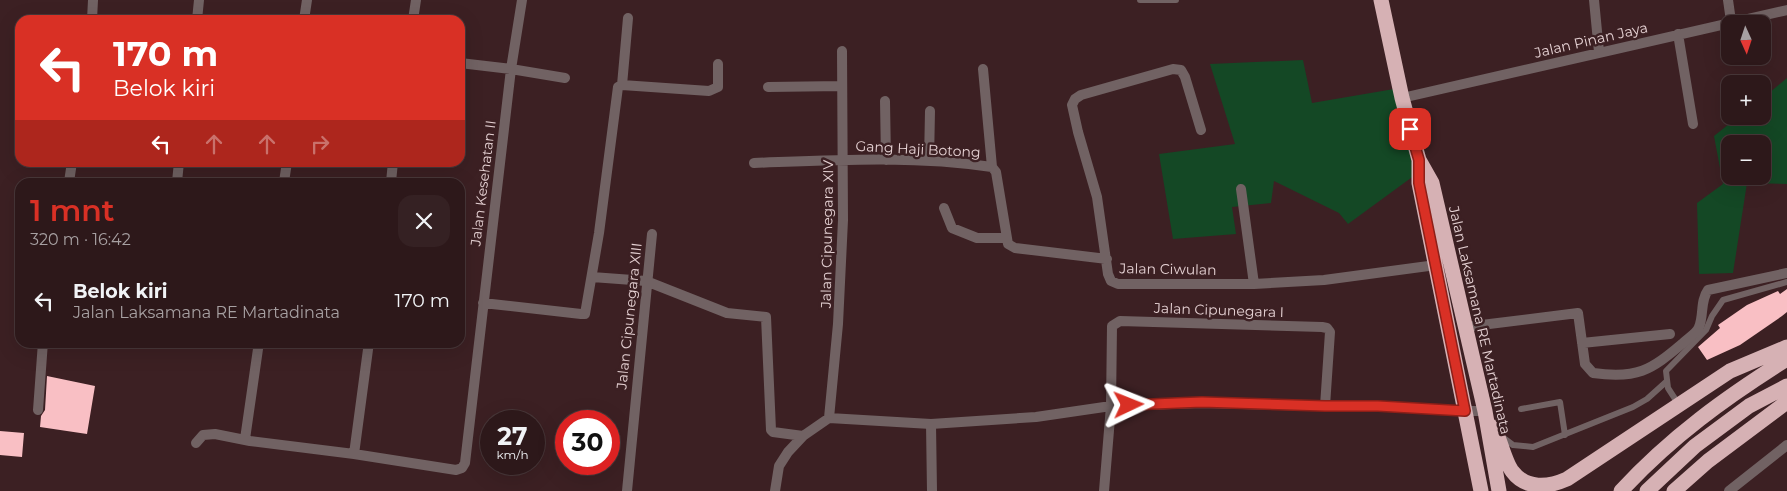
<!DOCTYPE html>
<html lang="id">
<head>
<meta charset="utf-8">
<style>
	:root { --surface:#2d181a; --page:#352123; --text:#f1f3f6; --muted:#a7a0a2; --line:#483739; --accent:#d93025 }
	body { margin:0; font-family:Montserrat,sans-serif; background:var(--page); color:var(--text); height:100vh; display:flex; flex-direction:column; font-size:19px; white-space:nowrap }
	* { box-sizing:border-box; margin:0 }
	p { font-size:16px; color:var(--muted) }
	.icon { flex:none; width:28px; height:28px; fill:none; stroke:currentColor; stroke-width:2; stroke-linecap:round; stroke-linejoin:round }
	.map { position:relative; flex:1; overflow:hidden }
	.panel { position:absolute; left:15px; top:178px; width:450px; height:170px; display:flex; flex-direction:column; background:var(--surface); border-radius:15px; box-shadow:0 5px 20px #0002,0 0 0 1px var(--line) }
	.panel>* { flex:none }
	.guide { position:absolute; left:15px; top:15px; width:450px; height:152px; border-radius:15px; box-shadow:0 5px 20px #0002,0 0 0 1px var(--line); background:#d93025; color:#fff; overflow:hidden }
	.needle { width:32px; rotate:177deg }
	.tools { position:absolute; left:1721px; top:15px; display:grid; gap:10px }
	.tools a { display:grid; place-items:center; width:50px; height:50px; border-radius:10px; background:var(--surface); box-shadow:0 5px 20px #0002,0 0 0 1px var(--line); font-size:25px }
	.speed { position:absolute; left:480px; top:410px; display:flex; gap:10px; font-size:25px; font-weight:700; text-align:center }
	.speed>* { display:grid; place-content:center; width:65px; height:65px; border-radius:50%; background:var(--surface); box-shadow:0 5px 20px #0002,0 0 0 1px var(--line); line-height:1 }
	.speed small { font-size:12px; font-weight:400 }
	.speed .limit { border:8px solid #d22; background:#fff; color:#111 }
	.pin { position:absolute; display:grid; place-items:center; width:42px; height:42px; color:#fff; margin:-21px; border-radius:10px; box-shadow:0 2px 8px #0006 }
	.me { position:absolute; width:55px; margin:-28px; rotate:88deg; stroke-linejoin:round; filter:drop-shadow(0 0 4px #0008) }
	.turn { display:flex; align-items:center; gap:18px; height:105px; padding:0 15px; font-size:22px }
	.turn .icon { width:65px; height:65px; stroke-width:2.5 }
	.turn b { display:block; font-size:35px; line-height:42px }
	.lanes { display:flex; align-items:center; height:48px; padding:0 15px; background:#0003; justify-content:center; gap:25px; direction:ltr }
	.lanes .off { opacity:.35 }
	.round { display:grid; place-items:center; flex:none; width:52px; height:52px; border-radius:15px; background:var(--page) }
	.overview { display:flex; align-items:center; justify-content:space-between; height:85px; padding:0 15px }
	h1 { font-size:30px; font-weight:600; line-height:38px; color:var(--accent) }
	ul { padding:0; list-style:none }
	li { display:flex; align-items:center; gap:15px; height:75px; padding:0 15px }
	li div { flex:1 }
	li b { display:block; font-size:19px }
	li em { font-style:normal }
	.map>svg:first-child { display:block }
	.green { fill:#144825; fill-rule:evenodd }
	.building { fill:#f9bfc4 }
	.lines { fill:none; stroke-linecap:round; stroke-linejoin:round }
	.lane { stroke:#716263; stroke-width:6 }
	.street { stroke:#716263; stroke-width:10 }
	.highway { stroke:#d6b1b4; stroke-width:15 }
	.route-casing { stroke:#8d1f18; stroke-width:12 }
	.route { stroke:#d93025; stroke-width:9 }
	.labels { text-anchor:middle; stroke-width:5; stroke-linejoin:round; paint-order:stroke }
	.street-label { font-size:14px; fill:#e6d2d4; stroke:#3c2023 }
</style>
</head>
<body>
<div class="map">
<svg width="1787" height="491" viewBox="0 0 1787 491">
	<rect width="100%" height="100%" fill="#3c2023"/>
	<path class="green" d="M1303,60L1312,103L1394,89L1415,175L1348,224L1339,213L1274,181L1271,203L1232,207L1236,234L1173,239L1159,154L1235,144L1210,64Z
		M1787,78V184L1747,183L1733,273L1699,274L1697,203L1723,184L1714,136L1739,116H1762L1763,98ZM1730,144H1762V176H1730Z"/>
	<path class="building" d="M1787,289V312L1782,316L1740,345L1707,360L1698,347L1720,328L1718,325L1747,305L1778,291L1780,294Z
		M47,376L95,386L87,434L40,427L41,416L45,410Z
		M0,431L24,433L22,457L0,455Z"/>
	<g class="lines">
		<path class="lane" d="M1140,0H1176
			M1679,405L1668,388L1666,371L1706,330L1712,316L1723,300L1787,282
			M1521,409L1560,402L1565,435
			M1501,436L1513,445L1533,447L1633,407L1647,399L1667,381"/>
		<path class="street" d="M1594,0L1599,52
			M1728,0L1731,21
			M92,20L93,0
			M197,20L199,0
			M304,20L307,0
			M413,20L416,0
			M1678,34L1693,124
			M460,63L511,69L565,78
			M983,69L992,167
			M622,85L628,18
			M768,87L842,86
			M1402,98L1787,10
			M885,101L886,160
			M1201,130L1185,77L1181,70L1173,69L1081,95L1075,99L1072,105L1078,132L1097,197L1108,274L1111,281L1118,284H1254L1324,280L1436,265
			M929,161L930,111
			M754,163C833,160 913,155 992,167L996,172L1008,244L1015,248L1107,259
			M69,182L72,162
			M177,182L179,162
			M284,182L287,162
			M391,182L393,162
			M1241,189L1254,284
			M944,208L952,228L977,238H1007
			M592,277L646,281L727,313L766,317L771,430L773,432L803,436
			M483,303L581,314H585L599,233L618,87L622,85L709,91L718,87V64
			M1465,327L1578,313L1585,364L1593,373C1637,379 1650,371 1683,343C1688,338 1697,333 1699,327C1704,315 1700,301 1708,290L1787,273
			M1582,343L1670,334
			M38,410L43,342
			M829,418L838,324L843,220L842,51
			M931,424L932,491
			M245,439L259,342
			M196,443L203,435L215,434L250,441L354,454L369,342
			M354,454L456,470L462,468L465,463L511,69L522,0
			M627,491L652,234
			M775,491L779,466L788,452L803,436L829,418L931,424L1036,417L1111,406L1202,403L1325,406H1378L1465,411H1485
			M1104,491L1111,406L1112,326L1120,321L1322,327L1327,328L1330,332L1325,406
			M1729,491L1787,445"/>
		<path class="highway" d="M1381,0L1402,98L1419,160L1432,183L1485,411L1499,491
			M1419,161V183L1481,491
			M1494,427C1500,439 1505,462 1512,471C1526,490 1549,487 1567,479L1730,371L1787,347
			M1621,491C1671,437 1725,398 1787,359
			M1647,491L1695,446L1749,406L1787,386
			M1674,491L1708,461L1787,402"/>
	</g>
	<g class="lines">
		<g class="route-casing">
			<path id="route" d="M1129,405L1202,402L1325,406H1378L1465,411L1419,183V160L1410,129"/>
		</g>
		<use href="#route" class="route"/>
	</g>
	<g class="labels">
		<g class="street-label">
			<text transform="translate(1591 40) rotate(-13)" y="5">Jalan Pinan Jaya</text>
			<text transform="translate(918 149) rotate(3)" y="5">Gang Haji Botong</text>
			<text transform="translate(483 183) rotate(-83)" y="5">Jalan Kesehatan II</text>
			<text transform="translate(827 234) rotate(-89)" y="5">Jalan Cipunegara XIV</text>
			<text transform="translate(1168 269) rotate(1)" y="5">Jalan Ciwulan</text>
			<text transform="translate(1219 310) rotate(2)" y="5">Jalan Cipunegara I</text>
			<text transform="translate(629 316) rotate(-84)" y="5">Jalan Cipunegara XIII</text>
			<text transform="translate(1480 320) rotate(77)" y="5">Jalan Laksamana RE Martadinata</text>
		</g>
	</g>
</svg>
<div class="tools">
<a><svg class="needle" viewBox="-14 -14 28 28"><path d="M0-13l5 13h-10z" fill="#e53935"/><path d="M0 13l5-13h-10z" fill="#a7a0a2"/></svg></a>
<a>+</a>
<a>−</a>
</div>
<div class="speed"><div>27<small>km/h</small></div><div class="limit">30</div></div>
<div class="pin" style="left:1410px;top:129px;background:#d93025"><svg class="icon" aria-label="arrive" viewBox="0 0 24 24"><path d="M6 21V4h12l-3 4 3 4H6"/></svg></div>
<svg class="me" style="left:1129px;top:405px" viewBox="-20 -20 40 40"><path d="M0-17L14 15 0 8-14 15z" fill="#d93025" stroke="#fff" stroke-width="4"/></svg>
<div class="guide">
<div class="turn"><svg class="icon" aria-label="left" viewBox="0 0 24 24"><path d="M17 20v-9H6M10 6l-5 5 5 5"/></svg><div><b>170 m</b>Belok kiri</div></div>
<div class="lanes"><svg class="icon" aria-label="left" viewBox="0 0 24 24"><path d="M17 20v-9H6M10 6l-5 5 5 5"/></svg><svg class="icon off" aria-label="ahead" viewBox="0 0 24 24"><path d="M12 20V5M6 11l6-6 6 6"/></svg><svg class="icon off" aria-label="ahead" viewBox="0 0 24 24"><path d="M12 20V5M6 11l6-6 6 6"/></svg><svg class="icon off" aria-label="right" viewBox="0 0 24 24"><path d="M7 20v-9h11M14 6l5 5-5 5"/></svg></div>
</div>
<section class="panel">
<div class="overview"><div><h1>1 mnt</h1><p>320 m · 16:42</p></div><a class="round"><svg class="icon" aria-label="close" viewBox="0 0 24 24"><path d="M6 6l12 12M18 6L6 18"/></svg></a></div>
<ul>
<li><svg class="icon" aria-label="left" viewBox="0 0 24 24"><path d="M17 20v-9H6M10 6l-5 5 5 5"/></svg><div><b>Belok kiri</b><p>Jalan Laksamana RE Martadinata</p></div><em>170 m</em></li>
</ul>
</section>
</div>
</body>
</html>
